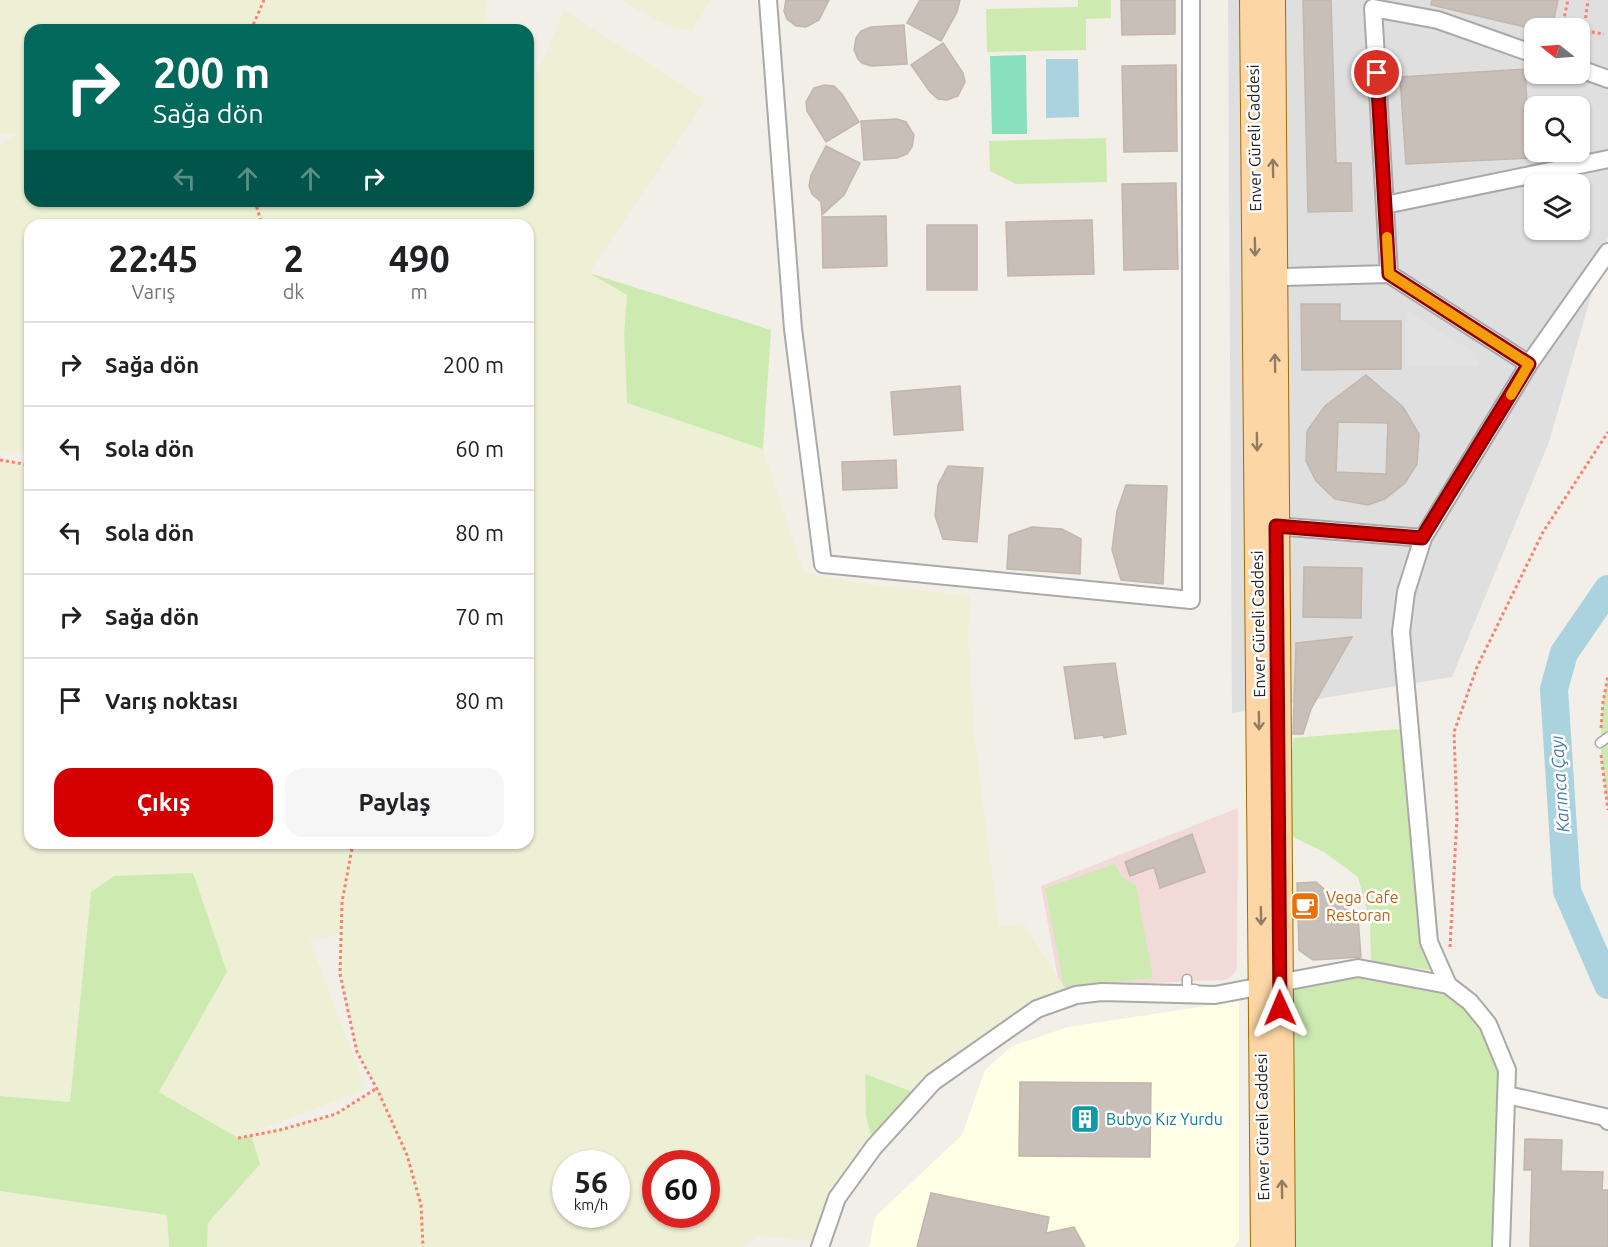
<!DOCTYPE html>
<html lang="tr">
<head>
<meta charset="utf-8">
<style>
	:root { --surface:#fff; --page:#f6f6f6; --text:#202124; --muted:#757577; --line:#e0e0e0; --accent:#d40000 }
	body { margin:0; font-family:Ubuntu,sans-serif; background:var(--page); color:var(--text); height:100vh; display:flex; flex-direction:column; font-size:22px; white-space:nowrap }
	* { box-sizing:border-box; margin:0 }
	p { font-size:20px; color:var(--muted) }
	.icon { flex:none; width:33px; height:33px; fill:none; stroke:currentColor; stroke-width:2; stroke-linecap:round; stroke-linejoin:round }
	.map { position:relative; flex:1; overflow:hidden }
	.sheet { position:absolute; left:24px; top:219px; width:510px; height:630px; display:flex; flex-direction:column; background:var(--surface); border-radius:18px; box-shadow:0 2px 4px #0004 }
	.sheet>* { flex:none }
	.top-card { position:absolute; left:24px; top:24px; width:510px; height:183px; border-radius:18px; box-shadow:0 2px 4px #0004; background:#00695c; color:#fff; overflow:hidden }
	.needle { width:39px; rotate:287deg }
	.tools { position:absolute; left:1524px; top:18px; display:grid; gap:12px }
	.tools a { display:grid; place-items:center; width:66px; height:66px; border-radius:12px; background:var(--surface); box-shadow:0 2px 4px #0004; font-size:30px }
	.speed { position:absolute; left:552px; top:1150px; display:flex; gap:12px; font-size:30px; font-weight:700; text-align:center }
	.speed>* { display:grid; place-content:center; width:78px; height:78px; border-radius:50%; background:var(--surface); box-shadow:0 2px 4px #0004; line-height:1 }
	.speed small { font-size:15px; font-weight:400 }
	.speed .limit { border:9px solid #d22; background:#fff; color:#111 }
	.pin { position:absolute; display:grid; place-items:center; width:51px; height:51px; color:#fff; margin:-26px; border:3px solid #fff; border-radius:50%; box-shadow:0 2px 6px #0007 }
	.me { position:absolute; width:66px; margin:-33px; rotate:359deg; stroke-linejoin:round; filter:drop-shadow(0 0 4px #0008) }
	.turn { display:flex; align-items:center; gap:21px; height:126px; padding:0 30px; font-size:27px }
	.turn .icon { width:78px; height:78px; stroke-width:2.5 }
	.turn b { display:block; font-size:42px; line-height:51px }
	.lanes { display:flex; align-items:center; height:57px; padding:0 30px; background:#0003; justify-content:center; gap:30px; direction:ltr }
	.lanes .off { opacity:.35 }
	.eta { display:flex; justify-content:space-evenly; align-items:center; height:102px; text-align:center }
	.eta b { font-size:36px; font-weight:700; line-height:42px }
	.action { display:flex; gap:12px; margin-top:auto; padding:12px 30px }
	.action a { flex:1; height:69px; border-radius:18px; background:var(--accent); color:#fff; font-size:24px; font-weight:700; line-height:69px; text-align:center }
	.action a+a { background:var(--page); color:var(--text) }
	ul { padding:0; list-style:none }
	li { display:flex; align-items:center; gap:18px; height:84px; padding:0 30px; border-top:2px solid var(--line) }
	li div { flex:1 }
	li b { display:block; font-size:22px }
	li em { font-style:normal }
	.map>svg:first-child { display:block }
	.residential { fill:#e0dfdf; fill-rule:evenodd }
	.commercial { fill:#f2dad9 }
	.education { fill:#ffffe5 }
	.farmland { fill:#eef0d5; fill-rule:evenodd }
	.grass { fill:#cdebb0 }
	.pitch { fill:#88e0be }
	.parking { fill:#e2e2e2 }
	.water { fill:#aad3df }
	.lines { fill:none; stroke-linecap:round; stroke-linejoin:round }
	.river { stroke:#aad3df; stroke-width:28 }
	.building { fill:#c7bfb8; stroke:#c4b6ab; stroke-width:1.5; fill-rule:evenodd }
	.service-casing { stroke:#a9a9a9; stroke-width:11 }
	.minor-casing { stroke:#a9a9a9; stroke-width:20 }
	.primary-casing { stroke:#a06b00; stroke-width:28 }
	.path { stroke:#fa8072; stroke-width:3; stroke-dasharray:3 3; stroke-linecap:butt }
	.service { stroke:#fff; stroke-width:8 }
	.minor { stroke:#fff; stroke-width:16 }
	.primary { stroke:#fcd6a4; stroke-width:26 }
	.oneway { stroke:#8f7c63 }
	.route-casing { stroke:#8a0000; stroke-width:15 }
	.route { stroke:#d40000; stroke-width:10 }
	.slow { stroke:#f59e0b; stroke-width:10 }
	.labels { text-anchor:middle; stroke-width:5; stroke-linejoin:round; paint-order:stroke }
	.street-label { font-size:16px; fill:#222; stroke:#fff }
	.food-label { font-size:16px; fill:#c56008; stroke:#fff; text-anchor:start }
	.culture-label { font-size:16px; fill:#0d838f; stroke:#fff; text-anchor:start }
	.water-label { font-size:18px; font-style:italic; fill:#4a7aab; stroke:#fff }
</style>
</head>
<body>
<div class="map">
<svg width="1608" height="1247" viewBox="0 0 1608 1247">
	<rect width="100%" height="100%" fill="#f2efe9"/>
	<path class="residential" d="M1228,0H1608V237L1549,442L1452,677L1232,713ZM1534,28H1580V74H1534ZM1534,106H1580V152H1534ZM1534,184H1580V230H1534Z"/>
	<path class="commercial" d="M1238,808L1237,970L1232,976L1225,980L1149,983L1060,990L1041,886Z"/>
	<path class="education" d="M1239,1001V1240L1234,1247H869L875,1217L962,1135L985,1070L1012,1046L1068,1027Z"/>
	<path class="farmland" d="M0,0H488L483,30H30V201H474V205L476,201H528V95L564,10L706,100L589,273L627,295L624,335L627,403L763,449L804,573L875,585L970,596L968,637L975,740L999,926L1024,924L1064,987L1076,995L933,1082L874,1147L820,1242L759,1236L742,1247H207L208,1223L259,1164L251,1135L336,1114L377,1088L357,1052L340,974V934L310,941L366,1089L238,1138L159,1092L227,972L91,892L70,1102L0,1096V460L30,465V843H528V225H30V452L0,451V145L16,134H0ZM566,1164H616V1215H566ZM656,1164H706V1215H656Z
		M621,0H711L691,32L659,22Z
		M0,1191L167,1215L169,1247H0Z"/>
	<path class="grass" d="M1078,0H1111V18L1086,19V50L987,52L986,9L1078,7Z
		M1106,138L1107,182L1016,184L990,171L989,141Z
		M589,273L771,330L763,449L627,403L624,334L627,295Z
		M1608,676V810L1600,743L1603,702Z
		M1400,729L1440,971L1371,963L1370,921L1358,877L1324,852L1287,834L1293,738Z
		M1115,864L1121,876L1136,886L1153,978L1064,987L1045,888Z
		M193,873L227,972L159,1092L238,1138L251,1135L260,1164L208,1223L207,1247H169L167,1215L0,1191V1096L70,1102L91,892L114,876Z
		M1358,968L1448,985L1470,1002L1507,1070L1501,1247H1295L1290,982Z
		M865,1074L921,1095L874,1147L866,1117Z"/>
	<path class="pitch" d="M1026,55L1027,134H992L990,56Z"/>
	<path class="parking" d="M1407,311L1475,353L1480,366H1406Z"/>
	<path class="water" d="M1046,59H1078L1079,117L1046,118Z"/>
	<g class="lines">
		<path class="river" d="M1608,589L1564,653L1554,689L1567,891L1608,985"/>
	</g>
	<path class="building" d="M786,0H829L819,20L806,27L796,26L787,19L784,11Z
		M920,0H960L957,12L941,41L907,23Z
		M1121,0H1175V34L1122,35Z
		M1303,0H1331L1336,163H1351L1352,211L1308,212Z
		M1432,0H1558L1552,28L1534,29L1431,5Z
		M904,25L907,64L871,66L862,63L858,59L854,50L856,38L861,31L871,27Z
		M943,43L963,73L965,82L958,96L947,100L938,99L930,92L911,65Z
		M1176,65L1177,151L1124,152L1122,66Z
		M1525,69L1530,158L1406,164L1400,77Z
		M825,85L834,86L842,94L859,122L826,142L807,111L806,102L814,88Z
		M897,119L906,122L914,135L912,147L907,154L897,158L864,160L861,121Z
		M826,146L860,163L844,195L822,215L821,202L812,194L809,186L811,175Z
		M1176,183L1178,269L1124,270L1122,184Z
		M886,216L887,266L823,268L822,217Z
		M1092,220L1094,274L1008,276L1006,222Z
		M927,225H977V290H927Z
		M1301,304H1340V321H1401V369L1302,370Z
		M1366,375L1403,407L1419,434L1417,464L1405,483L1385,499L1368,505L1335,499L1316,481L1306,461L1307,431L1325,406ZM1338,422L1388,423L1386,474L1336,472Z
		M960,386L963,430L894,435L891,392Z
		M896,460L897,488L843,490L842,462Z
		M948,466L983,468L977,542L943,539L935,516L938,485Z
		M1126,485L1167,486L1163,584L1121,580L1112,550L1117,511Z
		M1032,527L1062,529L1081,539L1080,574L1007,569L1009,535Z
		M1304,567L1362,568L1361,618L1303,617Z
		M1352,637L1311,709L1303,734H1293L1296,643Z
		M1115,663L1126,734L1104,738L1103,735L1075,739L1064,667Z
		M1192,834L1205,872L1160,888L1154,867L1130,876L1125,862Z
		M1316,882L1358,918L1361,957L1313,960L1299,950L1297,883Z
		M1020,1082L1151,1083L1150,1157L1019,1156Z
		M1525,1139L1562,1140L1561,1171L1603,1172L1602,1190H1608V1247H1530L1532,1170H1524Z
		M931,1193L1049,1217L1046,1233L1074,1227L1085,1247H917Z"/>
	<g class="lines">
		<g class="service-casing">
			<path id="service" d="M1600,743L1608,737
				M1187,979V989H1195"/>
		</g>
		<g class="minor-casing">
			<path id="minor" d="M768,0L793,329L823,564L1191,600V0
				M1580,69L1608,79
				M1385,205L1608,159
				M1389,274L1373,8L1438,20L1534,54
				M1284,277L1389,274L1529,364L1608,252
				M1276,526L1423,538
				M1448,985L1429,942L1401,632L1406,592L1423,538L1529,364
				M1507,1095L1605,1117L1608,1121
				M820,1247L837,1198L874,1147L933,1082L1037,1009L1076,995L1102,992L1215,995L1358,968L1448,985L1470,1002L1488,1024L1507,1070L1501,1247"/>
		</g>
		<g class="primary-casing">
			<path id="primary" d="M1253,0L1264,1247
				M1272,0L1282,1247"/>
		</g>
		<path class="path" d="M1562,27L1571,28
			M1562,28L1568,0
			M251,30L264,0
			M1580,30L1604,34
			M1584,30L1588,0
			M255,201L262,225
			M0,460L30,465
			M1601,728L1603,702L1608,676
			M1601,755L1608,810
			M353,843L342,902L340,974L357,1052L378,1091L407,1155L421,1205L423,1247
			M1450,947L1457,817L1454,732L1477,667L1543,532L1608,432
			M238,1138L280,1130L336,1114L377,1088"/>
		<use href="#service" class="service"/>
		<use href="#minor" class="minor"/>
		<use href="#primary" class="primary"/>
	</g>
	<defs><path id="oneway-shaft" d="M-6 0H5M1.5-3L5.5 0L1.5 3" fill="none" stroke-width="1.6" stroke-linecap="round" stroke-linejoin="round" transform="scale(1.5)"/></defs>
	<g class="oneway">
		<use href="#oneway-shaft" transform="translate(1273 168) rotate(-91)"/>
		<use href="#oneway-shaft" transform="translate(1255 247) rotate(89)"/>
		<use href="#oneway-shaft" transform="translate(1275 363) rotate(-91)"/>
		<use href="#oneway-shaft" transform="translate(1257 442) rotate(89)"/>
		<use href="#oneway-shaft" transform="translate(1259 721) rotate(89)"/>
		<use href="#oneway-shaft" transform="translate(1261 916) rotate(89)"/>
		<use href="#oneway-shaft" transform="translate(1282 1189) rotate(-91)"/>
	</g>
	<g class="lines">
		<g class="route-casing">
			<path id="route" d="M1280,1008L1276,526L1422,538L1529,364L1389,274L1377,73"/>
		</g>
		<use href="#route" class="route"/>
		<path class="slow" d="M1387,237L1389,274L1529,364L1511,395"/>
	</g>
	<defs>
		<g id="cafe-square" transform="scale(1.5)"><rect x="-9" y="-9" width="18" height="18" rx="4" fill="#e8710a" stroke="#fff"/><path d="M-5.5-4.5H6V0H3Q3 3.5 0 3.5H-2.5Q-5.5 3.5-5.5 0ZM3-3.2v2h1.7v-2ZM-6 4.5H4V6H-6Z" fill="#fff"/></g>
		<g id="building-square" transform="scale(1.5)"><rect x="-9" y="-9" width="18" height="18" rx="4" fill="#0f9aa8" stroke="#fff"/><path d="M-4-6H4V6H1V3H-1V6H-4ZM-2.5-4.3h1.7v1.8h-1.7ZM.8-4.3h1.7v1.8H.8ZM-2.5-1h1.7V.8h-1.7ZM.8-1h1.7V.8H.8Z" fill="#fff"/></g>
	</defs>
	<g fill-rule="evenodd">
		<use href="#cafe-square" x="1305" y="906"/>
		<use href="#building-square" x="1085" y="1119"/>
	</g>
	<g class="labels">
		<g class="street-label">
			<text transform="translate(1254 138) rotate(-91)" y="6">Enver Güreli Caddesi</text>
			<text transform="translate(1258 624) rotate(-91)" y="6">Enver Güreli Caddesi</text>
			<text transform="translate(1262 1127) rotate(-91)" y="6">Enver Güreli Caddesi</text>
		</g>
		<g class="food-label">
			<text x="1326" y="903">Vega Cafe<tspan x="1326" dy="18">Restoran</tspan></text>
		</g>
		<g class="culture-label">
			<text x="1106" y="1125">Bubyo Kız Yurdu</text>
		</g>
		<g class="water-label">
			<text transform="translate(1560 784) rotate(-94)" y="6">Karınca Çayı</text>
		</g>
	</g>
</svg>
<div class="tools">
<a><svg class="needle" viewBox="-14 -14 28 28"><path d="M0-13l5 13h-10z" fill="#e53935"/><path d="M0 13l5-13h-10z" fill="#757577"/></svg></a>
<a><svg class="icon" aria-label="search" viewBox="0 0 24 24"><circle cx="10" cy="10" r="6"/><path d="M15 15l6 6"/></svg></a>
<a><svg class="icon" aria-label="layers" viewBox="0 0 24 24"><path d="M12 4l9 5-9 5-9-5zM3 14l9 5 9-5"/></svg></a>
</div>
<div class="speed"><div>56<small>km/h</small></div><div class="limit">60</div></div>
<div class="pin" style="left:1377px;top:73px;background:#d93025"><svg class="icon" aria-label="arrive" viewBox="0 0 24 24"><path d="M6 21V4h12l-3 4 3 4H6"/></svg></div>
<svg class="me" style="left:1280px;top:1008px" viewBox="-20 -20 40 40"><path d="M0-17L14 15 0 8-14 15z" fill="#d40000" stroke="#fff" stroke-width="4"/></svg>
<div class="top-card">
<div class="turn"><svg class="icon" aria-label="right" viewBox="0 0 24 24"><path d="M7 20v-9h11M14 6l5 5-5 5"/></svg><div><b>200 m</b>Sağa dön</div></div>
<div class="lanes"><svg class="icon off" aria-label="left" viewBox="0 0 24 24"><path d="M17 20v-9H6M10 6l-5 5 5 5"/></svg><svg class="icon off" aria-label="ahead" viewBox="0 0 24 24"><path d="M12 20V5M6 11l6-6 6 6"/></svg><svg class="icon off" aria-label="ahead" viewBox="0 0 24 24"><path d="M12 20V5M6 11l6-6 6 6"/></svg><svg class="icon" aria-label="right" viewBox="0 0 24 24"><path d="M7 20v-9h11M14 6l5 5-5 5"/></svg></div>
</div>
<section class="sheet">
<div class="eta">
<div><b>22:45</b><p>Varış</p></div>
<div><b>2</b><p>dk</p></div>
<div><b>490</b><p>m</p></div>
</div>
<ul>
<li><svg class="icon" aria-label="right" viewBox="0 0 24 24"><path d="M7 20v-9h11M14 6l5 5-5 5"/></svg><div><b>Sağa dön</b></div><em>200 m</em></li>
<li><svg class="icon" aria-label="left" viewBox="0 0 24 24"><path d="M17 20v-9H6M10 6l-5 5 5 5"/></svg><div><b>Sola dön</b></div><em>60 m</em></li>
<li><svg class="icon" aria-label="left" viewBox="0 0 24 24"><path d="M17 20v-9H6M10 6l-5 5 5 5"/></svg><div><b>Sola dön</b></div><em>80 m</em></li>
<li><svg class="icon" aria-label="right" viewBox="0 0 24 24"><path d="M7 20v-9h11M14 6l5 5-5 5"/></svg><div><b>Sağa dön</b></div><em>70 m</em></li>
<li><svg class="icon" aria-label="arrive" viewBox="0 0 24 24"><path d="M6 21V4h12l-3 4 3 4H6"/></svg><div><b>Varış noktası</b></div><em>80 m</em></li>
</ul>
<div class="action"><a>Çıkış</a><a>Paylaş</a></div>
</section>
</div>
</body>
</html>
